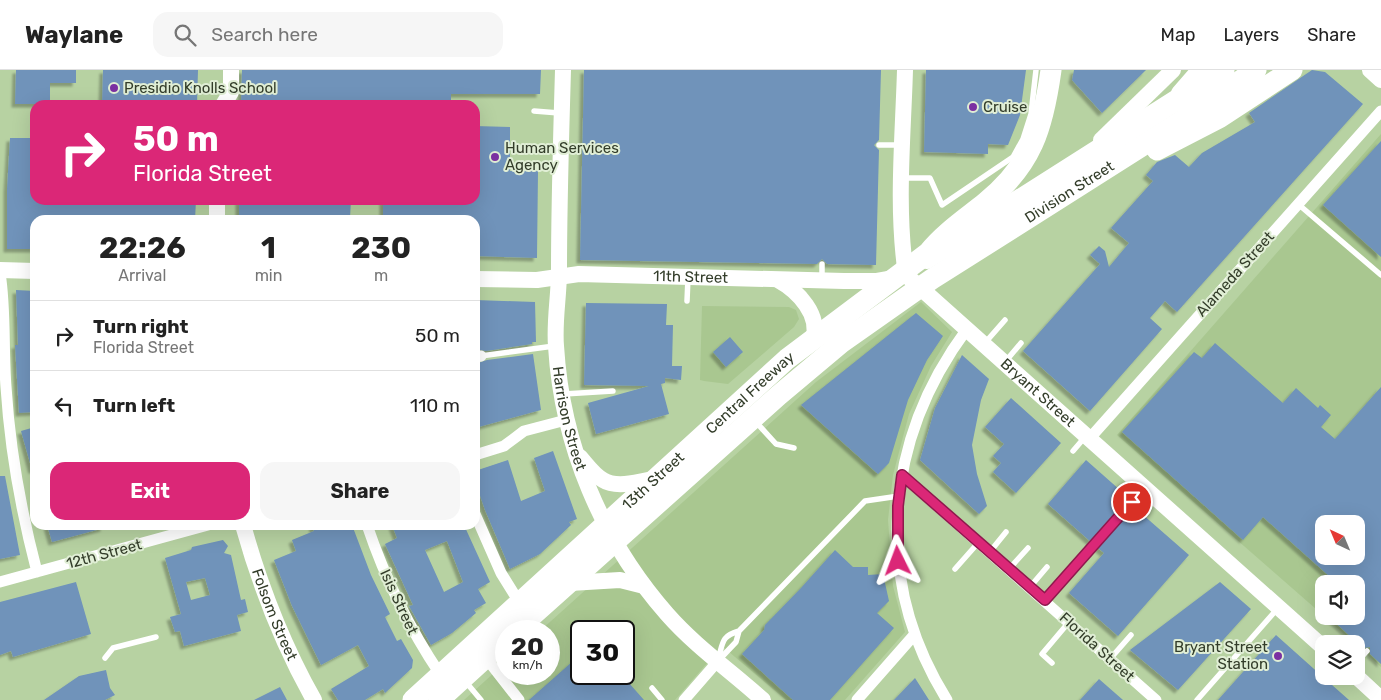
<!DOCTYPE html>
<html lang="en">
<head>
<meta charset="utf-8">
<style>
	:root { --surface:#fff; --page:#f6f6f6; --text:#222; --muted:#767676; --line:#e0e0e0; --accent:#db2777 }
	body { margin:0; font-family:Rubik,sans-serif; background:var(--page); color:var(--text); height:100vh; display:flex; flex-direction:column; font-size:19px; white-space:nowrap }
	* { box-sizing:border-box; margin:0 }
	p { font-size:16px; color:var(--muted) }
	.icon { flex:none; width:28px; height:28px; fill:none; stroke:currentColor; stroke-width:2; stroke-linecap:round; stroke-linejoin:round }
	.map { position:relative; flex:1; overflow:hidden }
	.side { position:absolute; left:30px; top:145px; width:450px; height:315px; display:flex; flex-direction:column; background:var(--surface); border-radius:15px; box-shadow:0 5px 20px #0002 }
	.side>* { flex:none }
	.banner { position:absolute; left:30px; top:30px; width:450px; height:105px; border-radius:15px; box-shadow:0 5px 20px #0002; background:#db2777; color:#fff; overflow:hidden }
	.needle { width:32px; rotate:316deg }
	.controls { position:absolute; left:1315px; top:445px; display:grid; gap:10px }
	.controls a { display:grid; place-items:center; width:50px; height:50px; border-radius:10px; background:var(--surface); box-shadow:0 5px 20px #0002; font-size:25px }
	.speed { position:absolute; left:495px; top:550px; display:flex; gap:10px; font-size:25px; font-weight:700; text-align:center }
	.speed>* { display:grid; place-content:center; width:65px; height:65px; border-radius:50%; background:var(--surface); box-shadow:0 5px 20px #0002; line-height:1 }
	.speed small { font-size:12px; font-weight:400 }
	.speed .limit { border:2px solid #111; border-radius:8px; background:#fff; color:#111 }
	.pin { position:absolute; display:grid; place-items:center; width:42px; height:42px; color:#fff; margin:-21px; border:2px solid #fff; border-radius:50%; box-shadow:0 1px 5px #0007 }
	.me { position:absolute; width:55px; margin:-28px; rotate:357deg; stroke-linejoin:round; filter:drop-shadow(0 0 4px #0008) }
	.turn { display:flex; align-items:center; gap:18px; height:105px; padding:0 20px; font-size:22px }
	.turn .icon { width:65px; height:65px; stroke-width:2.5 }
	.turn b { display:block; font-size:35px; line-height:42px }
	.eta { display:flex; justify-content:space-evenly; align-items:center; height:85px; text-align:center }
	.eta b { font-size:30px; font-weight:700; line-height:35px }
	.action { display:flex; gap:10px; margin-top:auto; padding:10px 20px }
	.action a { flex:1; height:58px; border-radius:15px; background:var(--accent); color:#fff; font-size:20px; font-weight:700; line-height:58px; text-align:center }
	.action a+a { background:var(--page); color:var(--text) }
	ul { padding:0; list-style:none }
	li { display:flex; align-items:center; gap:15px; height:70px; padding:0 20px; border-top:1px solid var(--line) }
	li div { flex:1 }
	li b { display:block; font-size:19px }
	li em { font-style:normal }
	header { display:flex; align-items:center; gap:30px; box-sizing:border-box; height:70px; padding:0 25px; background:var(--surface); border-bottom:1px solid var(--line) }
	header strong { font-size:24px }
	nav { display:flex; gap:28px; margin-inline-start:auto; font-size:18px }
	.search { width:350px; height:45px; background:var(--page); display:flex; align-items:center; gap:12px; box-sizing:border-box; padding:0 18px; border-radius:15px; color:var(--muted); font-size:19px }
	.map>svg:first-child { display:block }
	.built { fill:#a9c790; fill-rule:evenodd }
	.building { fill:#6f93ba; fill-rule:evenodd; filter:url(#shadow) }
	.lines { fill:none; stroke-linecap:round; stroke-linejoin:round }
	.lane { stroke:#fff; stroke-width:5.5 }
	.street { stroke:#fff; stroke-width:11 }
	.secondary { stroke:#fff; stroke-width:16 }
	.highway { stroke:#fff; stroke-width:21 }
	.route-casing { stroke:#8e194d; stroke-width:12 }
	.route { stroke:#db2777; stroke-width:9 }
	.poi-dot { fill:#7b30a2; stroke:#e0eed5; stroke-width:2 }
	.labels { text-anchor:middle; stroke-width:4; stroke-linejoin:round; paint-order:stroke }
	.poi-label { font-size:15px; fill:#333d2a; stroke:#e0eed5; text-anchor:start }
	.street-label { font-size:15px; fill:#333d2a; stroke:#e0eed5 }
</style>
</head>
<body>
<header>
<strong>Waylane</strong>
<div class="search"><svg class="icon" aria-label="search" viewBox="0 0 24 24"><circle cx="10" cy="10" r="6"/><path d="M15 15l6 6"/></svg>Search here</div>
<nav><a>Map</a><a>Layers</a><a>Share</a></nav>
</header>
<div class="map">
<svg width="1381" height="630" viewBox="0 0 1381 630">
	<defs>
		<filter id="shadow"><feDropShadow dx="-3.5" dy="3.5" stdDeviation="1" flood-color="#0004"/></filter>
	</defs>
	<rect width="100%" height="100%" fill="#b7d2a2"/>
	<path class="built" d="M1381,64V597L1324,546H1356V514H1324V546L1117,365ZM1324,454H1356V486H1324Z
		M921,232L952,262L931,296L909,344L893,405L888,450L893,516L905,562L845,630H786L722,576L675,630H464L506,592V604H549V561H540L816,312ZM581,561H624V604H581Z
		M702,236L789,237L796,240L799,249L794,257L728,314L704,311L700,310Z"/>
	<path class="building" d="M16,0H76V13H50V34H15Z
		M103,0H198L197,35H102Z
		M242,0H541L540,24H451V35H241Z
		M584,0H881L879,70L874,75L879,80L876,195L827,194L822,189L817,194L580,190Z
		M926,0H1026L1020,45L1008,75L988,74V84L924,82Z
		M1074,0H1146L1102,43L1072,10Z
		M1312,0L1325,2L1363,34L1177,242L1165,231L1150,248L1162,259L1090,341L1023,281L1100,194L1090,185L1099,176L1105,181L1109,197L1129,173L1111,158L1153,111L1146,105L1157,92L1175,85L1189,97L1202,83L1255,52L1249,43Z
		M475,56L510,57V101H538L537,188L475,186V150H416V147L383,146V130H475Z
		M10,68H35V130H196L195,150H35V179H7V119Z
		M1381,71V187L1323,135Z
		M239,130H351L350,148L239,147Z
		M16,220L35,221V342L19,343L15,275H18Z
		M475,230L535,232L536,272H532V274L486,281L475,279Z
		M586,233L667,234L666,255H673L672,296H682L681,310L665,308V313L661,314L669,344L596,364L588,333L649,316L584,315Z
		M916,243L943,266L927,290L908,330L889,393L878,404L801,335Z
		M730,267L743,282L726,297L713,282Z
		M1215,273L1283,333L1296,318L1318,338L1320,335L1331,345L1321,357L1335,369L1381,317V594L1370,584V577L1363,578L1328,546H1356V514H1338L1263,447L1243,470L1122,362L1194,282L1202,288ZM1324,454H1356V486H1324Z
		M533,284L541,340L475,358V294L487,290Z
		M962,285L989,309L981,330L972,375L977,404L987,436L979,444L920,390L935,338Z
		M1011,328L1061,373L1016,423L993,402L1001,393L993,386L1004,374L985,357Z
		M35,357V400H32L21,361Z
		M553,381L577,449L569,452L571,455L540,484L510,499L485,440L475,411V401L508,390L521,431L545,421L534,388Z
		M1086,390L1129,428L1091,472L1048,434Z
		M0,406H5L20,485L0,489Z
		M1134,437L1189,485L1118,566L1069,523L1104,483L1098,478Z
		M47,455H104V458L52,472Z
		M312,455H352L371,505L390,544L385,547L397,571L401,569L413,590L412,598L385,623L383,619L365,630H338L331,619L369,596L358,575L321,595L292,536L274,490L296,481L292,470L314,461Z
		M392,455H464L490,512L478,519L486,533L474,540L476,543L452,563L431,575L409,536L413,535L385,474L397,468ZM447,471L463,512L444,522L425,480Z
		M223,470L228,476L224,483L231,485L241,530L245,529L248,542L237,545L241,561L184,576L180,561L175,562L170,547L181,544L165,488L191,480L192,477ZM205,508L210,525L191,530L186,512Z
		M835,480L853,497H868V505L883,504L889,531L877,543L894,558L830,630H793L742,584L764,560L765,555L801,518Z
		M76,512L91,564L13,587L11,581L0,585V532Z
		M1220,512L1251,539L1178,620L1130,580Z
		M1276,565L1323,607L1349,630H1218Z
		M581,584V604H621L644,630H529Z
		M106,600L110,618L115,625L105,630H44L79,606Z
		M915,608L929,630H894Z
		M1099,609L1123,630H1080Z
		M280,617L287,630H254Z"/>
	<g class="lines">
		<path class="lane" d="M534,41L559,43
			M879,75H900
			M902,108H930L942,135L1013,87L1023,69L1031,44L1036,0
			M1298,134L1381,205
			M822,209V194
			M687,231L688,208
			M984,274L1005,250
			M481,286L554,276
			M1005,292L1021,273
			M564,324L613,321
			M755,351L776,374L794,378
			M1073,381L1085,367
			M989,483L1006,462
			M955,499L978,473
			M1009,499L1028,478
			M1030,517L1047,497
			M1045,530L1143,420
			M105,588L113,578L156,567
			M1110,589L1131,565
			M718,590C723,573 721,566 739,561
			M718,591L736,572L739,561L865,431L899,426
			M1052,593L1042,584L1069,552
			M1356,593L1367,581
			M465,611L481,630
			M652,618L662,630
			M1197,630L1278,538"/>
		<path class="street" d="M0,203C6,240 3,279 6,317C10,380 21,441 37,502
			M475,287L481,286
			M1090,368L1381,41
			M475,385L504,376L524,361L566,350
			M902,405L1156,630
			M475,444L501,503L519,532
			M367,455C385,508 409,558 440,604
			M0,512L208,455
			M487,589L519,630
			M684,630L718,591
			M857,630L915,564
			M947,630C872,510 884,371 967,259"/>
		<g class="secondary">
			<path id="s1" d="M563,0C561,67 559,134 559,201C559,226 554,251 556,276C562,376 602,470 667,544C696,577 731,601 763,630"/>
			<path id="s2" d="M905,0C903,68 896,138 906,205L1324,578"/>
			<path d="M1370,0L1381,10"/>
			<path d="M1179,23L1199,0"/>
			<path d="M223,35L231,22V0"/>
			<path d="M1101,70L1173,0"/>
			<path d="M217,150V130"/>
			<path d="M927,191L972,163"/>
			<path d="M0,200L35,201"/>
			<path id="s3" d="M475,209L537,210L579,204L844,211H877L894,208"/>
			<path d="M778,210C798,221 821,245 813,270"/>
			<path d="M580,387C587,395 594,405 603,410C617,419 642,411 658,408"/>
			<path id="s4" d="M243,455C260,516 283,575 314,630"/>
			<path d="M570,513L620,510L644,516"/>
			<path d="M1356,606L1381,629"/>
		</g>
		<g class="highway">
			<path d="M1157,80L1219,48L1292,0"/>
			<path d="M961,167L1224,0"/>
			<path id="s5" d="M515,561L779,325L841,273L932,209L1183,50L1256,0"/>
			<path id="s6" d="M413,630L787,289L928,183C944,163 965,149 985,133C1032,95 1043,58 1051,0"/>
			<path d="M439,630L506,569"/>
		</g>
	</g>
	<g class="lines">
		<g class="route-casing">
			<path id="route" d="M898,491V436L902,405L1045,530L1132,432"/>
		</g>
		<use href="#route" class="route"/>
	</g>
	<g class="poi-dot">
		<circle cx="114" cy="18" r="5"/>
		<circle cx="973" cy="37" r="5"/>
		<circle cx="495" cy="87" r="5"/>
		<circle cx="1278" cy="586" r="5"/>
	</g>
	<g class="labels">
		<g class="poi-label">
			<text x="124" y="23">Presidio Knolls School</text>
			<text x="983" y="42">Cruise</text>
			<text x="505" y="83">Human Services<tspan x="505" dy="17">Agency</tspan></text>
			<text x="1268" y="582" text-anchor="end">Bryant Street<tspan x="1268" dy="17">Station</tspan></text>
		</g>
		<g class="street-label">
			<text dy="5" stroke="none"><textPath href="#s5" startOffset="709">Division Street</textPath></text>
			<text transform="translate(1235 204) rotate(-48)" y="5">Alameda Street</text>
			<text dy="5" stroke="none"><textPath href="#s3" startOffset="216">11th Street</textPath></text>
			<text dy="5" stroke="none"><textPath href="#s2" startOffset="382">Bryant Street</textPath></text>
			<text dy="5" stroke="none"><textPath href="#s6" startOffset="456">Central Freeway</textPath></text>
			<text dy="5" stroke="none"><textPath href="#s1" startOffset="350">Harrison Street</textPath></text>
			<text dy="5" stroke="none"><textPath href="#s6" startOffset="325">13th Street</textPath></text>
			<text transform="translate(104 484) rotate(-15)" y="5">12th Street</text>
			<text transform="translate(399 532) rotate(65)" y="5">Isis Street</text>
			<text dy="5" stroke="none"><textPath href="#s4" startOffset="95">Folsom Street</textPath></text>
			<text transform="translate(1097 577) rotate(42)" y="5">Florida Street</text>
		</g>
	</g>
</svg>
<div class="controls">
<a><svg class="needle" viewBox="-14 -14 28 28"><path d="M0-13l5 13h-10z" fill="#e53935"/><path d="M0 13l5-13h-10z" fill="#767676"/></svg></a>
<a><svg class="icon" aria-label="sound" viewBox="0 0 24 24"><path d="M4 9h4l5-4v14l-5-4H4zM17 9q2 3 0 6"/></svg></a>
<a><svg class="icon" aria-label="layers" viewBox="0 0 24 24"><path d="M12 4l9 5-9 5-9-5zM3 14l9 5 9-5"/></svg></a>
</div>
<div class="speed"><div>20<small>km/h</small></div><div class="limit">30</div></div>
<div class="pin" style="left:1132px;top:432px;background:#d93025"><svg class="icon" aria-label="arrive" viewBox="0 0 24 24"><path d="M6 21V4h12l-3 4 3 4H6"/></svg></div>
<svg class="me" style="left:898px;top:491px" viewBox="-20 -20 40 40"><path d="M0-17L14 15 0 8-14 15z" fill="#db2777" stroke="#fff" stroke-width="4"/></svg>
<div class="banner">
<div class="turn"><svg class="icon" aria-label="right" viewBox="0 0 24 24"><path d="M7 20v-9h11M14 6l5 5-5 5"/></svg><div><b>50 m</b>Florida Street</div></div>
</div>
<section class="side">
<div class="eta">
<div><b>22:26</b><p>Arrival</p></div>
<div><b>1</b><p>min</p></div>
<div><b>230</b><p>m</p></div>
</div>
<ul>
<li><svg class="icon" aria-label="right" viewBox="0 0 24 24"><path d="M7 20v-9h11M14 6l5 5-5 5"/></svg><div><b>Turn right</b><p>Florida Street</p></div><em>50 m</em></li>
<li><svg class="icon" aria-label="left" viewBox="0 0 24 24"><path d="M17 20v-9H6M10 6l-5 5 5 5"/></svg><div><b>Turn left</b></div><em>110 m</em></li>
</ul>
<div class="action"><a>Exit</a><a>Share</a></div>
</section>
</div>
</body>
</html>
